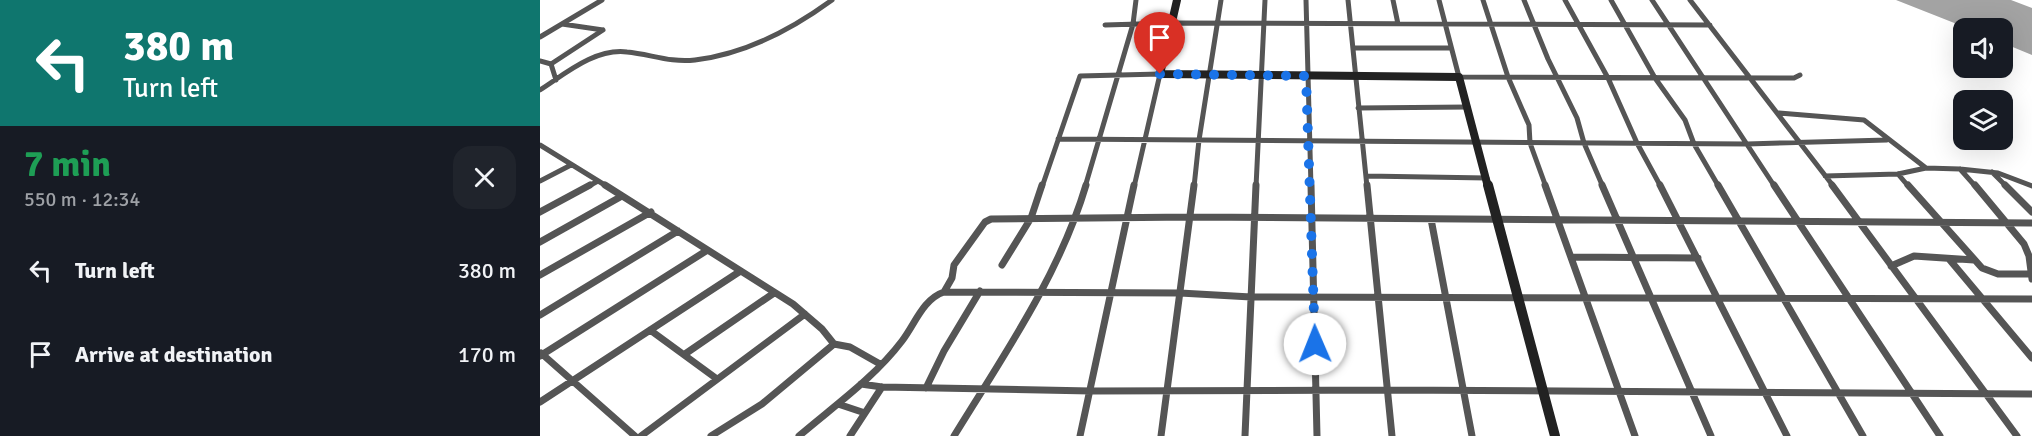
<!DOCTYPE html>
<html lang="en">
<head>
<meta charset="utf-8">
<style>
	:root { --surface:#171b24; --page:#20242c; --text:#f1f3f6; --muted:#9ea1a6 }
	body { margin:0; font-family:Signika,sans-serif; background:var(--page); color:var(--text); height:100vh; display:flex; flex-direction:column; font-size:22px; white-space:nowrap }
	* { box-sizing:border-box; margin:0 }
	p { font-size:20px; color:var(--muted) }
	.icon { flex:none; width:33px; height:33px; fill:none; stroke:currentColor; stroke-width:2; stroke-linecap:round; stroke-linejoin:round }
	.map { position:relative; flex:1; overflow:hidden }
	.side { display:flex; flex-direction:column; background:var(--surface); width:540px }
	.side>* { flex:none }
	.guide { background:#0f766e; color:#fff; overflow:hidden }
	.fabs { position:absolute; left:1413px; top:18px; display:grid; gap:12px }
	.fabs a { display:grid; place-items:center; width:60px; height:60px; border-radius:12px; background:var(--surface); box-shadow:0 6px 24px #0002; font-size:30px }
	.pin { position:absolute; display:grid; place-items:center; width:51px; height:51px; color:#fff; margin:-62px -26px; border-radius:50% 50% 50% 0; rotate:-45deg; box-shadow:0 0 6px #0007 }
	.pin .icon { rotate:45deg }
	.me { position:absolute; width:66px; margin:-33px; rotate:359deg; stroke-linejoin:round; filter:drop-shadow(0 0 4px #0008) }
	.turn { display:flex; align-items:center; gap:21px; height:126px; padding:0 24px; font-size:27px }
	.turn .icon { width:78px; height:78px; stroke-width:2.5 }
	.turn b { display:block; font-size:42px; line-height:51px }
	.round { display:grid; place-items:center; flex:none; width:63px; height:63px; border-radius:18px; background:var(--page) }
	.headline { display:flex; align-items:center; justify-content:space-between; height:102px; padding:0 24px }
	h1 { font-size:36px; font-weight:700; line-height:45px; color:#1e9e55 }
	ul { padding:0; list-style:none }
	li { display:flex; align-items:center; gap:18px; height:84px; padding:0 24px }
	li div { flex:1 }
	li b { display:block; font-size:22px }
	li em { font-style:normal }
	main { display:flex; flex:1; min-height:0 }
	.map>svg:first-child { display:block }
	.water { fill:#a3a3a3 }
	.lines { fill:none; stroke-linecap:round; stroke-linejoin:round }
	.street-far1 { stroke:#555; stroke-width:5 }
	.street { stroke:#555; stroke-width:7 }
	.secondary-far1 { stroke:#222; stroke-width:8 }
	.secondary { stroke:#222; stroke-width:10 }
	.route { stroke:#1a73e8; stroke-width:10; stroke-dasharray:0 18 }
</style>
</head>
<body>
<main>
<section class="side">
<div class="guide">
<div class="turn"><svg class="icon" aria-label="left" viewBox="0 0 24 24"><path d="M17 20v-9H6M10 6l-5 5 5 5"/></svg><div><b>380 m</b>Turn left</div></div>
</div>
<div class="headline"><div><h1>7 min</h1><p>550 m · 12:34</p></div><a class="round"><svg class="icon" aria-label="close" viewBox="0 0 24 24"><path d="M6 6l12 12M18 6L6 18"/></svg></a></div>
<ul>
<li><svg class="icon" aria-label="left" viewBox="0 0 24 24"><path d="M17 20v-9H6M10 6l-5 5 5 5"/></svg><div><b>Turn left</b></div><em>380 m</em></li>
<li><svg class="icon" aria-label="arrive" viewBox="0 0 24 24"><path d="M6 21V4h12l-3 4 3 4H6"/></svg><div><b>Arrive at destination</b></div><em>170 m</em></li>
</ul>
</section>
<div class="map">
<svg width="1492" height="436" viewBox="0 0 1492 436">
	<rect width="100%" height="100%" fill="#fff"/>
	<path class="water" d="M1356,0H1471L1492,8V55L1463,43L1462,28H1427Z"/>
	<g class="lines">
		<path class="street-far1" d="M766,0L771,187
			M808,0L827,187
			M853,0L858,24
			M899,0L919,77L1254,78L1260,75
			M943,0L968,77L989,125L990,143L1006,187
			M984,0L1008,59L1037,118L1044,143L1063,187
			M1025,0L1068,78L1097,143L1121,187
			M1071,0L1115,78L1145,120L1154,144L1179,187
			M1112,0L1235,187
			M1150,0L1294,187
			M22,24L63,30
			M565,25L632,23L1170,25
			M0,37L62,0
			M813,48H911
			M0,61L11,64L63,30
			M11,64L16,80
			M0,90C25,74 55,48 87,52C110,54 130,63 155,60C205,54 251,30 292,0
			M818,108L928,107
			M1239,113L1324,120L1386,168
			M518,139L1207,144L1347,140
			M0,145L68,187
			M1420,169L1436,187
			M1452,172L1467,187
			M1358,174L1369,187
			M826,176L947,178
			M1285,176L1358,174L1386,168L1420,169L1458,173L1492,186
			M0,181L31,165
			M47,187L58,181
			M502,187L540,76L620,74L594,187
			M545,187L593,24L596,0
			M654,187L659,140L681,0
			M716,187L725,0"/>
		<path class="street" d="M65,185L253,304L282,329L294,344L310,347L340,364
			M771,185L777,436
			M827,185L852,436
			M1005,185L1095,436
			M1062,185L1171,436
			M1120,185L1247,436
			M1178,185L1323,436
			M1234,185L1400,436
			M1292,185L1477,436
			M1368,185L1442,268L1458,274H1489
			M1435,185L1484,244L1489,256L1492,279
			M1465,185L1492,212
			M0,212L50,185
			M891,219L932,436
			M0,242L82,196
			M1031,257L1158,258
			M1409,259L1492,358
			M462,265L491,218L502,185
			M1351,266L1374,256L1434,260
			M0,275L111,212
			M404,292L412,278L414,265L445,222L451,219L651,217L1492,223
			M0,315L138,231
			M110,330L177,379
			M1,353L95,436
			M145,354L234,293
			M0,356L166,251
			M321,384L342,387L551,391L847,390L1492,394
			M386,388L404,351L440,291
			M0,402L199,272
			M298,404L325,413
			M101,436L265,314
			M171,436L222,404L294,344
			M259,436C294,406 334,378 362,341C375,324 383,299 404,292L640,293L711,297L1492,299
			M310,436L342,387
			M414,436C463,356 519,276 546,185
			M540,436L594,185
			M621,436L654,185
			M705,436L716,185"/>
		<path class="secondary-far1" d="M637,0L620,74L919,77L948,187"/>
		<path class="secondary" d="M948,185L1015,436"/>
	</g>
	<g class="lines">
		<path class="route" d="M620,74L766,76L775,344"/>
	</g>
</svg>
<div class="fabs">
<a><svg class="icon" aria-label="sound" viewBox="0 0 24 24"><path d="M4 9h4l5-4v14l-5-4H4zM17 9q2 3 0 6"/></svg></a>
<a><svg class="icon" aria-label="layers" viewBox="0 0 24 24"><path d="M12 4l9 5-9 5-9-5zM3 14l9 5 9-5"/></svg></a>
</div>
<div class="pin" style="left:620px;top:74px;background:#d93025"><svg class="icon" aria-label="arrive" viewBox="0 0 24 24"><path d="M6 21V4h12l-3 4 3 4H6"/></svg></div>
<svg class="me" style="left:775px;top:344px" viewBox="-20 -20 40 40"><circle r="19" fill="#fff"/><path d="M0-13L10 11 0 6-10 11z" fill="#1a73e8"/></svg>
</div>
</main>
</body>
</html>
